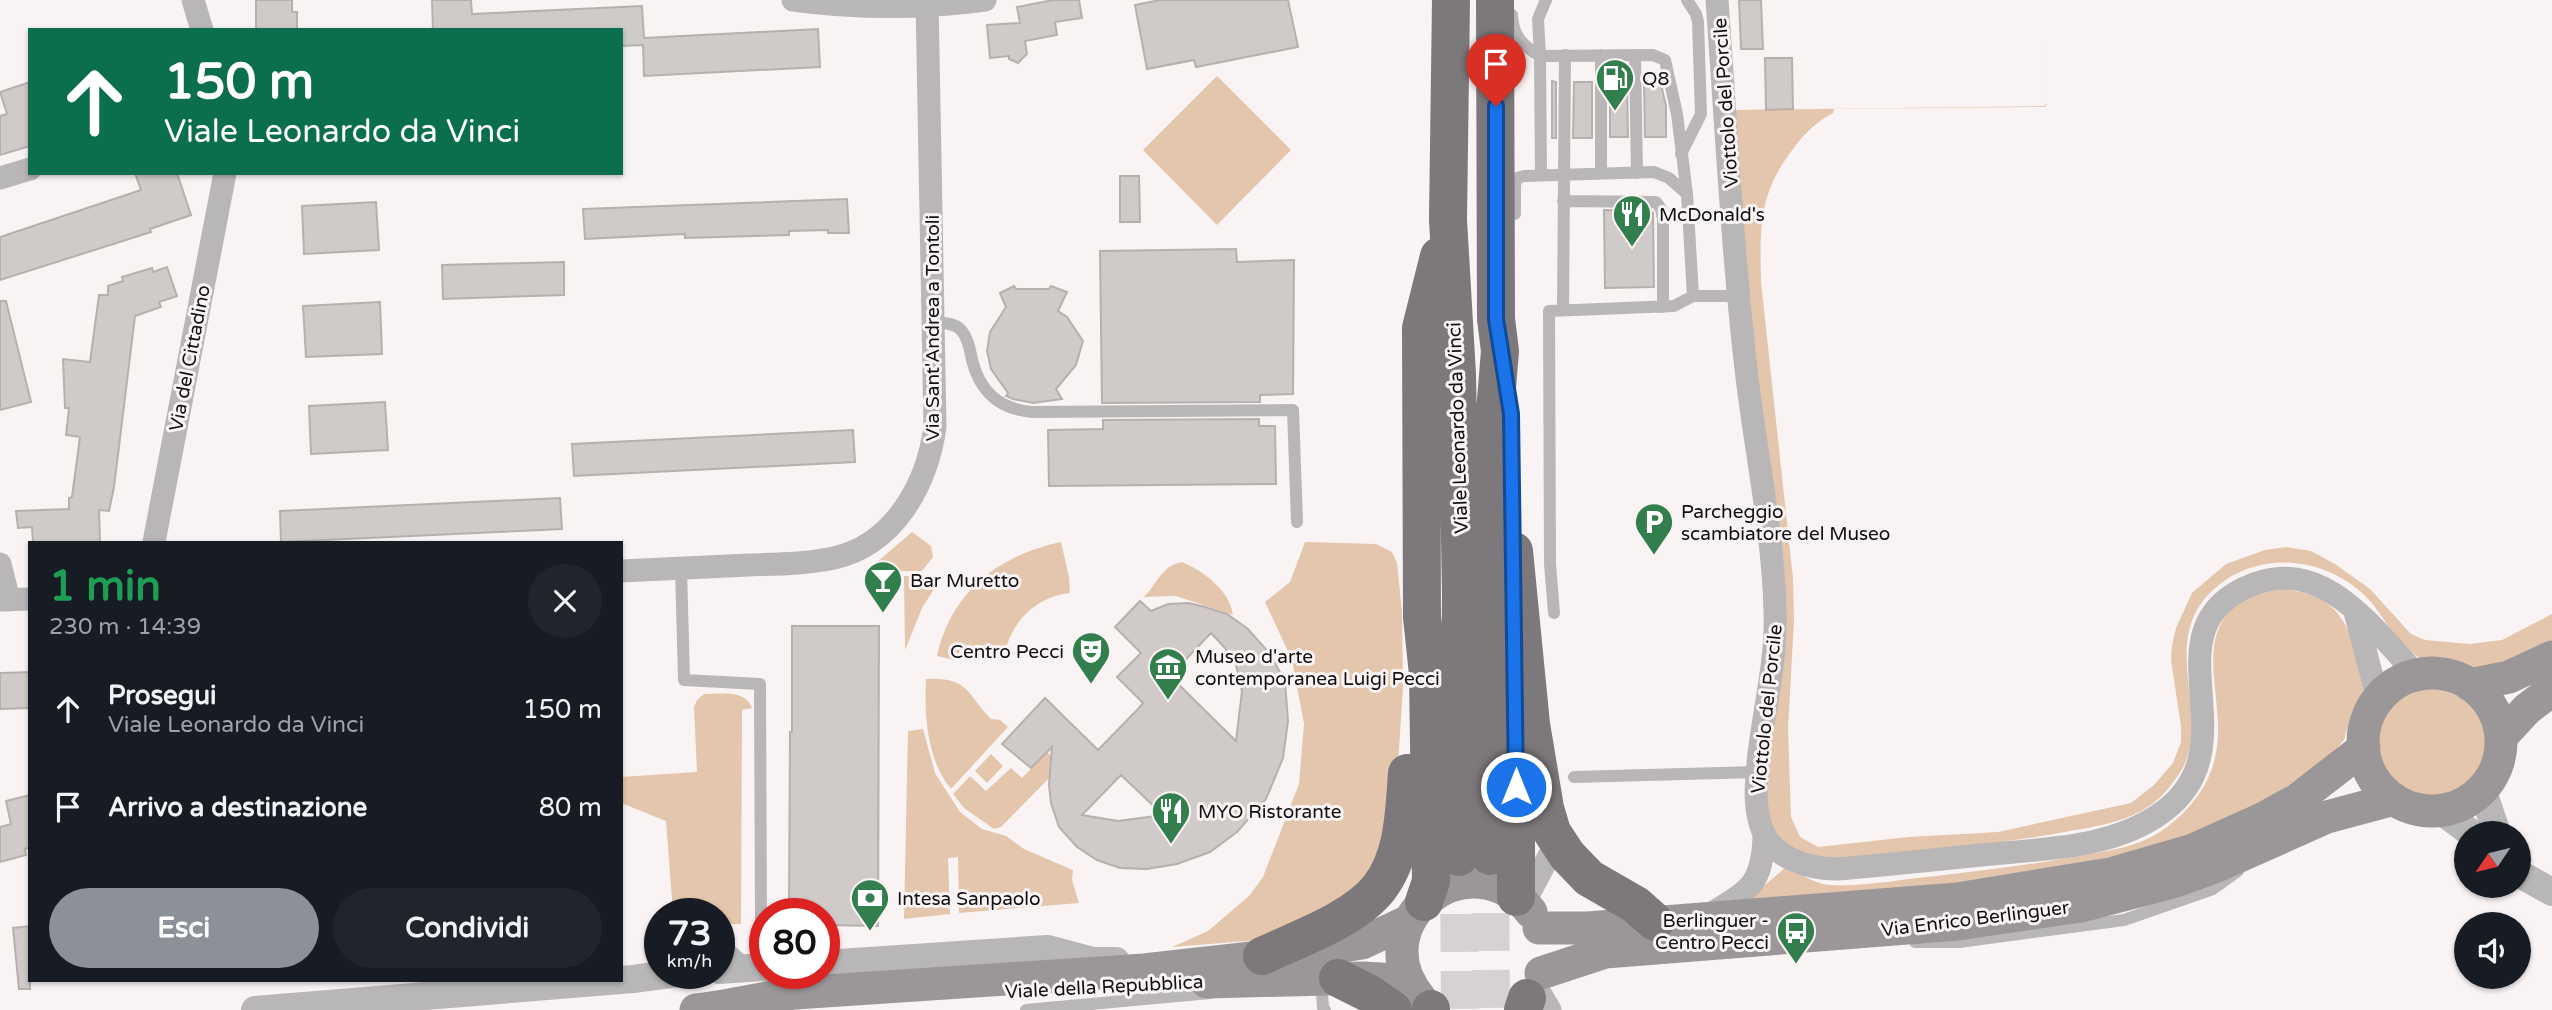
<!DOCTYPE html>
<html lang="it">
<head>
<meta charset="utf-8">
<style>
	:root { --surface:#171b24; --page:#20242c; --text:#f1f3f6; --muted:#9ea1a6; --accent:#8c9099 }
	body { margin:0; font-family:"Varela Round",sans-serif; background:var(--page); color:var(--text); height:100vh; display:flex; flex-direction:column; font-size:26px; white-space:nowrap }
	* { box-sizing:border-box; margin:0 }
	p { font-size:23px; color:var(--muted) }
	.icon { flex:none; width:38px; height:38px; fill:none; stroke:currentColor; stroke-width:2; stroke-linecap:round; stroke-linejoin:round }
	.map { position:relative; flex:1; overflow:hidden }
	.sheet { position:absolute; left:28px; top:541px; width:595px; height:441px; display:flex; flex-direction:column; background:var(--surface); border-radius:0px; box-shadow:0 2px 5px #0004 }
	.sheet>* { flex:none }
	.top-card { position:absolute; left:28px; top:28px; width:595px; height:147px; border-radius:0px; box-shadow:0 2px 5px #0004; background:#0b6e4f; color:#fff; overflow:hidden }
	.needle { width:46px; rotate:235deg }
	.fabs { position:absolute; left:2454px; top:821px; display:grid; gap:14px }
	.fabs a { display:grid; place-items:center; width:77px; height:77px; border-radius:50%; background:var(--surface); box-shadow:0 2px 5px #0004; font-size:35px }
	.speed { position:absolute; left:644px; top:898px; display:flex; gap:14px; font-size:35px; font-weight:700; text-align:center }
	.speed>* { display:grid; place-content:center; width:91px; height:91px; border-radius:50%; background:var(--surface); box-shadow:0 2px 5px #0004; line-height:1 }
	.speed small { font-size:18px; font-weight:400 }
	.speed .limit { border:10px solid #d22; background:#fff; color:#111 }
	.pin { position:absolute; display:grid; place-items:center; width:60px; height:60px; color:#fff; margin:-72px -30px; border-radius:50% 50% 50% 0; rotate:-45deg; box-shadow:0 0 7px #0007 }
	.pin .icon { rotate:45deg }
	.me { position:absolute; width:77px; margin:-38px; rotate:0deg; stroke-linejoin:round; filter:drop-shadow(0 0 5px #0008) }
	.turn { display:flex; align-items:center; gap:24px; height:147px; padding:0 21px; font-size:32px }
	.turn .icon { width:91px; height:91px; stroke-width:2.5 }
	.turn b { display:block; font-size:49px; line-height:60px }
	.round { display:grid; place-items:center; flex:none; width:74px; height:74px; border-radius:37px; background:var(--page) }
	.summary { display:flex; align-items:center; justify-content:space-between; height:119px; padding:0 21px }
	h1 { font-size:42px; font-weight:700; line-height:52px; color:#1e9e55 }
	.cta { display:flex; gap:14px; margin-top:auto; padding:14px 21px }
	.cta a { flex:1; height:80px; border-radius:42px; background:var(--accent); color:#fff; font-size:28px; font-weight:700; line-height:80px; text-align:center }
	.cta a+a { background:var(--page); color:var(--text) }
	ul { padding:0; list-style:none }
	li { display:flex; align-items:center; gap:21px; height:98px; padding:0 21px }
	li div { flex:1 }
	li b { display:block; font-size:26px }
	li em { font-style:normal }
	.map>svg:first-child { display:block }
	.green { fill:#e3c6ac }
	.building { fill:#d0cac8; stroke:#b6b0ae; stroke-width:2; fill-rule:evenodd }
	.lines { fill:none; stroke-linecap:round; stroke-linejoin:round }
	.trunk-tunnel { stroke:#d7d1d2; stroke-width:38; stroke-dasharray:38 19; stroke-linecap:butt }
	.service { stroke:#b8b6b7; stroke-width:12 }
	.minor { stroke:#b8b6b7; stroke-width:23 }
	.tertiary { stroke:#b8b6b7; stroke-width:28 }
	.secondary { stroke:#9b9799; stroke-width:33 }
	.trunk { stroke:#7c787b; stroke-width:38 }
	.route-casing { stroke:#114b97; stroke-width:18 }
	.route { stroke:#1a73e8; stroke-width:12 }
	.labels { text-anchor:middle; stroke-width:6; stroke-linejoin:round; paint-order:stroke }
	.poi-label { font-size:19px; fill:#120f10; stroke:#faf3f4; text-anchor:start }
	.street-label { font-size:19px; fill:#120f10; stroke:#faf3f4 }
</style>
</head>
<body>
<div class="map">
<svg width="2552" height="1010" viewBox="0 0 2552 1010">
	<rect width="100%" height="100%" fill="#faf3f4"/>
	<path class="green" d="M2041,0L2047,104L2045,107L1834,109L1833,113C1816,122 1804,134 1793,149C1758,194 1760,228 1761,282L1793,578L1794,621L1788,729L1791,817L1800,837L1818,847L1908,837L1998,832L2131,803L2154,785L2173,763L2181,742V726L2171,660L2172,645L2176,628L2192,593L2226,564L2265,550L2286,547L2311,551L2335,564L2370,589L2411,634L2425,640L2470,644L2502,640L2552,614V645C2529,656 2502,667 2476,668C2467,668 2455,663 2445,661C2435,660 2423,661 2415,655C2396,642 2385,619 2371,602C2335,562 2274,549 2227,579C2146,633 2219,715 2179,774C2169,789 2157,803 2141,811C2119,823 2094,827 2070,831C2018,841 1965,846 1913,852C1890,855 1867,856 1844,858C1836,859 1826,861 1818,861C1793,858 1775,835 1767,813L1761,428L1731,110L2044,106L2047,103Z
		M1217,76L1291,150L1217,225L1143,150Z
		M912,532L931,546L933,557L922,571H875L876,563Z
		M1061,542L1069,577L1070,593C1035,597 1011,622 1004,656L960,651L954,660L937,656C951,592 999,555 1061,542Z
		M1305,542L1376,544L1392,552L1397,563L1402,612L1403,688L1393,841L1373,885L1285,938L1172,947L1208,931L1249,896L1263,877L1299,784L1304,724L1292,660L1265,602L1290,582Z
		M1182,562C1204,571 1230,591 1233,615L1176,596L1144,597C1158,583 1161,566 1182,562Z
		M904,576L941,578L922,608L905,650Z
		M2276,589C2346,592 2350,630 2365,688L2352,711L2344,740L2318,771L2182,842L1992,882L1747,900L1785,868C1800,872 1813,884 1830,885C1863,887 1902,879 1936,876C1982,871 2027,865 2073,857C2095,853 2119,850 2140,842C2166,832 2190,810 2204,786C2214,769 2219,746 2218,725C2217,679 2196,622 2251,596C2258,593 2268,591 2276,589Z
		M926,679C970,677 966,694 991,719L1000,720L1008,727L951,789C927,760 924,715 926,679Z
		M2377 743a54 54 0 1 1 108 0a54 54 0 1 1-108 0Z
		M704,694C720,694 746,689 752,708L742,710L741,924H719V914L673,913L666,821L621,803V777L697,772L694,707L697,700Z
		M923,729L935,773L960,812L982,829L1006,836L1024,849L1073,870L1072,880L1079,903L959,913L958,857L948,858L950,914L904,919L908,731Z
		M1047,752L1061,766L1001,827L994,829L964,808L953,794L970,776L986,791L1011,768L1022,778Z
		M991,754L1003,766L987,783L975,771Z"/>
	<path class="building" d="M256,0H292V12H297V30H256Z
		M432,0H471L472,14L642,6L644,38L818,29L820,67L644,76L643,45L621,46V30H433Z
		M1053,0H1079L1082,18L1055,22L1057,35L1025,41L1027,54L1018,63L1009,59V56L990,58L987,25L1020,23L1017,7Z
		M1160,0H1288L1298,47L1196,67L1194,60L1147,69L1135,5Z
		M1739,0H1761L1763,49H1741Z
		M1765,58H1792L1793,109L1766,110Z
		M1552,81L1556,82V138H1552Z
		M30,82V146L0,155V116L7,114L0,92Z
		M1574,82H1592V138H1573Z
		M1610,83H1627L1628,137H1610Z
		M1644,84H1661L1666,106V137H1645Z
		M135,173H177L191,215L150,229L151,232L0,280V237L141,190Z
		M1120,176H1139L1140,222H1120Z
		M847,199L849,233H828V230L789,231V235L685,238V234L585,239L583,209Z
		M376,202L379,250L304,254L302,206Z
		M1604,210L1651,211L1653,213L1654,287L1605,288Z
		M1236,249L1237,262L1294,260L1293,394L1260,395V402L1102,403L1100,251Z
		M564,262V295L443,299L442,265Z
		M167,267L177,296L159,302L161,307L135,316L114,487L109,511L99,510L100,542H33L32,527L18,528L16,511L69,509V498L72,497L80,437L66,435L69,408H65L63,359L90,362L99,295H108V286L123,281L122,277L152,268L153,272Z
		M1014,286L1016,289H1049L1051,286L1067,292L1058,311L1067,317L1083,341L1076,365L1056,389L1062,399L1033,403L1013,399L1006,396L1008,393L991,369L987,351L990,332L1006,307L1000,293Z
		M0,301H6L31,402L0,410Z
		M380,302L382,354L306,357L303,306Z
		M385,402L388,450L311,454L309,406Z
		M1259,419V426H1275L1276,484L1049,486L1048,430L1103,429V420Z
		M853,430L855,462L574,476L572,444Z
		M560,498L562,529L281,542L280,511Z
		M1140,601L1151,611L1168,604L1189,603L1205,607L1227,614L1248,629L1271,655L1285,682L1288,721L1283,758L1266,799L1237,832L1210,852L1177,864L1147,869L1120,868L1097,860L1077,847L1059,827L1051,803L1049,785L1052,747L1031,768L1002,744L1045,698L1098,750L1138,709L1143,703L1117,677L1141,653L1115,627ZM1211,633L1225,648L1236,665L1242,691L1236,741L1170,676ZM1121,775L1163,815L1118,821L1082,815Z
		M792,626H879L878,926L824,925V914H789L790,732H792Z
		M30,672V708L0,709V673Z
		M30,795V847L25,849L26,855L0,862V827L11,824L6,801Z
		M30,926V989H19L13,928Z"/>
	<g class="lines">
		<path class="trunk-tunnel" d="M1490,856L1491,1010
			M1459,857L1460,1010"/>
		<path class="service" d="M1546,0L1538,19L1540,56L1653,55L1665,60L1677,114L1687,194L1693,296
			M1512,15C1513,36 1522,45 1540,56L1541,174
			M1635,55L1637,173
			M1681,154L1701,114L1698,22L1696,14L1687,0
			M1601,173V55
			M1563,201L1656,202L1661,209L1663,219V307
			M1515,214V185L1517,178L1524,176L1654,172L1669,178L1687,194
			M1563,310L1565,55
			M935,322C943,323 954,323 960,329C968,337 970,350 972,360C980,392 999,409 1032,412L1293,410L1297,522
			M681,568L684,680L760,684L761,919L765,952
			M1554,613L1550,564L1549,311L1674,306L1693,296H1738
			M1574,777L1757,772
			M719,940L740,959L742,968
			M1915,942H1959L2124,920L2213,889L2238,871
			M1321,979L1323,1008L1325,1010
			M1026,1010L1210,993"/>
		<path class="minor" d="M193,0L202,30
			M793,0C859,9 919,9 985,0
			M1717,0C1726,123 1732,247 1746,369C1755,450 1773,529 1775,611C1777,662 1763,712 1758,763C1756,784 1754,805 1761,826C1771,858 1808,869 1838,869C1886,865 1933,860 1981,855C2041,849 2114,849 2164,811C2255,743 2141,627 2254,584C2325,557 2374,630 2417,675
			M0,178L30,169
			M154,542L225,173
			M0,564L9,600
			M621,571C664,569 707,567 749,565C778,564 806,564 834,558C895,544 927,484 935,427L927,0
			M0,600L30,599
			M2355,612L2378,699
			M1524,903L1557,841
			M1706,917C1747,891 1763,887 1764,835
			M1536,986L1550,1010"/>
		<path class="tertiary" d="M2482,789L2497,833
			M2440,810L2471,833
			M2518,873L2552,892
			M824,964L1048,949L1093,961H1116
			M719,970L765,967
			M255,1010L633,979L678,973"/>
		<path class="secondary" d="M2363 742a69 69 0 1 1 138 0a69 69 0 1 1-138 0Z
			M2470,685L2509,677L2552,657
			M2501,737L2527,709L2552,690
			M1539,928H1588L1957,899L2110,874L2193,850L2262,819L2297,800L2364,748
			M1541,973L1605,952L1958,924L2081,906L2176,881L2217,866L2327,817L2394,799
			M1207,982L1363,978L1396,980L1411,984
			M1420,998C1358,922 1471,835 1531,912
			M696,1010C730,1006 762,998 795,993L1144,970L1305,952L1362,943L1409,921"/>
		<path class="trunk" d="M1451,0L1448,220L1457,374L1461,594L1459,857
			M1514,551L1531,724L1545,808L1552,832L1567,855L1589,878L1636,905L1655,922
			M1516,811V897
			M1490,856V600L1494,424L1500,351L1496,319L1495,0
			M1424,902L1431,881L1428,674L1422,617L1421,328L1439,256
			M1262,956C1298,939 1355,919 1379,888C1404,856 1404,812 1407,773
			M1338,978L1370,994L1393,1010
			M1431,1009V1010
			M1523,1010L1527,998"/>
	</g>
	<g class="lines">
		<g class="route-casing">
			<path id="route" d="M1496,106V319L1511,414L1516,787"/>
		</g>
		<use href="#route" class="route"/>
	</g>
	<defs>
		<g id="fuel-pin" transform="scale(2.0125)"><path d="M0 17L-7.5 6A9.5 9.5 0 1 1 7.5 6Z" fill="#327e4d" stroke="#faf3f4"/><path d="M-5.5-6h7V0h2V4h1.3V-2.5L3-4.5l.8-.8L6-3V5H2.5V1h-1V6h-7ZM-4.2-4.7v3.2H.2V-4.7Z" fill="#fff"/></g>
		<g id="restaurant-pin" transform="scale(2.0125)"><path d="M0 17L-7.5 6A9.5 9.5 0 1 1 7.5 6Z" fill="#327e4d" stroke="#faf3f4"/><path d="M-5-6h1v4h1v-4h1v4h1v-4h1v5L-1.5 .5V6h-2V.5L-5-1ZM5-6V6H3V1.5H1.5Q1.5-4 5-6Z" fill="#fff"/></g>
		<g id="parking-pin" transform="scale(2.0125)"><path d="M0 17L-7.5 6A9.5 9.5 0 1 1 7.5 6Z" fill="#327e4d" stroke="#faf3f4"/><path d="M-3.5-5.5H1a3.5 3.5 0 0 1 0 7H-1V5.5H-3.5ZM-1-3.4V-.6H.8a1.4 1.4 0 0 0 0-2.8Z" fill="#fff"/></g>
		<g id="bar-pin" transform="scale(2.0125)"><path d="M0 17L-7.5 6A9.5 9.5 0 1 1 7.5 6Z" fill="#327e4d" stroke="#faf3f4"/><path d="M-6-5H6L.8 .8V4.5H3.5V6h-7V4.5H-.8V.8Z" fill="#fff"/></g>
		<g id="theatre-pin" transform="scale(2.0125)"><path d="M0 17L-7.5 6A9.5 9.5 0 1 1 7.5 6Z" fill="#327e4d" stroke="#faf3f4"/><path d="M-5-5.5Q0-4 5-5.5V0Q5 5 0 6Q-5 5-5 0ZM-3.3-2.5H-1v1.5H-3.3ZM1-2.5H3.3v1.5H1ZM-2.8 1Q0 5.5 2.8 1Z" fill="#fff"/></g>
		<g id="museum-pin" transform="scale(2.0125)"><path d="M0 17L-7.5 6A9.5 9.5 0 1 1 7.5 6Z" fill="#327e4d" stroke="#faf3f4"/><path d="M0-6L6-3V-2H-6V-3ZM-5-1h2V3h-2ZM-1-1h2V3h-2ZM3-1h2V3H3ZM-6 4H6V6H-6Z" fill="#fff"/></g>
		<g id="bank-pin" transform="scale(2.0125)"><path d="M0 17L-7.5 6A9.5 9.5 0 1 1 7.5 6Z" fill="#327e4d" stroke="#faf3f4"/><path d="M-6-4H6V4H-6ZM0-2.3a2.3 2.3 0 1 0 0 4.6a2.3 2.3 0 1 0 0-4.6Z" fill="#fff"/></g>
		<g id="bus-pin" transform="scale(2.0125)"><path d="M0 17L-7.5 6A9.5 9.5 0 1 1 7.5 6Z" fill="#327e4d" stroke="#faf3f4"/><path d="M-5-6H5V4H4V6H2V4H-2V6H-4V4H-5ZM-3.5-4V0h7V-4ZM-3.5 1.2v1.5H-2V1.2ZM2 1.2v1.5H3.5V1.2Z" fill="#fff"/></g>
	</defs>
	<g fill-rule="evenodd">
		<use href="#fuel-pin" x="1615" y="78"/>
		<use href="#restaurant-pin" x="1632" y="214"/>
		<use href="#parking-pin" x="1654" y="522"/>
		<use href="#bar-pin" x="883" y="580"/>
		<use href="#theatre-pin" x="1091" y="651"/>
		<use href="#museum-pin" x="1168" y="667"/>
		<use href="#restaurant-pin" x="1171" y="811"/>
		<use href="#bank-pin" x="870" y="898"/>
		<use href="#bus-pin" x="1796" y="931"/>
	</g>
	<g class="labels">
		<g class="poi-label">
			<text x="1642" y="85">Q8</text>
			<text x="1659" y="221">McDonald's</text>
			<text x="1681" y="518">Parcheggio<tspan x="1681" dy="22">scambiatore del Museo</tspan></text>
			<text x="910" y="587">Bar Muretto</text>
			<text x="1064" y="658" text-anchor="end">Centro Pecci</text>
			<text x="1195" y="663">Museo d'arte<tspan x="1195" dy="22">contemporanea Luigi Pecci</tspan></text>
			<text x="1198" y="818">MYO Ristorante</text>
			<text x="897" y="905">Intesa Sanpaolo</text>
			<text x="1769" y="927" text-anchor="end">Berlinguer -<tspan x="1769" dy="22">Centro Pecci</tspan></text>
		</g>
		<g class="street-label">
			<text transform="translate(1725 103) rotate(-94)" y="7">Viottolo del Porcile</text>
			<text transform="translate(932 328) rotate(-90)" y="7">Via Sant'Andrea a Tontoli</text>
			<text transform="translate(189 358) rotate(-79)" y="7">Via del Cittadino</text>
			<text transform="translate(1457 428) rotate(-92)" y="7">Viale Leonardo da Vinci</text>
			<text transform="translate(1766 709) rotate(-84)" y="7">Viottolo del Porcile</text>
			<text transform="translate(1975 918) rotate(-7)" y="7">Via Enrico Berlinguer</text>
			<text transform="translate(1104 986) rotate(-3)" y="7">Viale della Repubblica</text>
		</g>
	</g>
</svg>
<div class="fabs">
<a><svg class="needle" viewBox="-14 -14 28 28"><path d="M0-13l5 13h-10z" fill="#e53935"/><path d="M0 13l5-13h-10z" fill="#9ea1a6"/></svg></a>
<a><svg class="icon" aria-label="sound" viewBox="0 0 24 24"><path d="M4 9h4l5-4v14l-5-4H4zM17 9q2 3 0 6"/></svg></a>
</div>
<div class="speed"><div>73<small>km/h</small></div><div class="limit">80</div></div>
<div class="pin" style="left:1496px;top:106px;background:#d93025"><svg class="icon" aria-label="arrive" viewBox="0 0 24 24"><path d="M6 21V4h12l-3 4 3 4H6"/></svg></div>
<svg class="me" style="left:1516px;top:787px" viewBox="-20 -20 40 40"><circle r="17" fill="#1a73e8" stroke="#fff" stroke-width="3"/><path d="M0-11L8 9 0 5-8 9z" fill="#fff"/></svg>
<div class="top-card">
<div class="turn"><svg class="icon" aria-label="ahead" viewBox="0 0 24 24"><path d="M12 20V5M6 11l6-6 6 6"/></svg><div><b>150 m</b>Viale Leonardo da Vinci</div></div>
</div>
<section class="sheet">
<div class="summary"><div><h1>1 min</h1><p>230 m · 14:39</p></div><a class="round"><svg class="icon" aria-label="close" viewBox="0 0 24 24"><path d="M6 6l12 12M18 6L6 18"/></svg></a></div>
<ul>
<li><svg class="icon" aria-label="ahead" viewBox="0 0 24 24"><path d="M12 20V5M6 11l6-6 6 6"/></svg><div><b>Prosegui</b><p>Viale Leonardo da Vinci</p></div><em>150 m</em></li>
<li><svg class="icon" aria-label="arrive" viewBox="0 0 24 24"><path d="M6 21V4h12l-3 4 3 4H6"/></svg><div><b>Arrivo a destinazione</b></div><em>80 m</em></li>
</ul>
<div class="cta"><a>Esci</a><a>Condividi</a></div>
</section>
</div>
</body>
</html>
